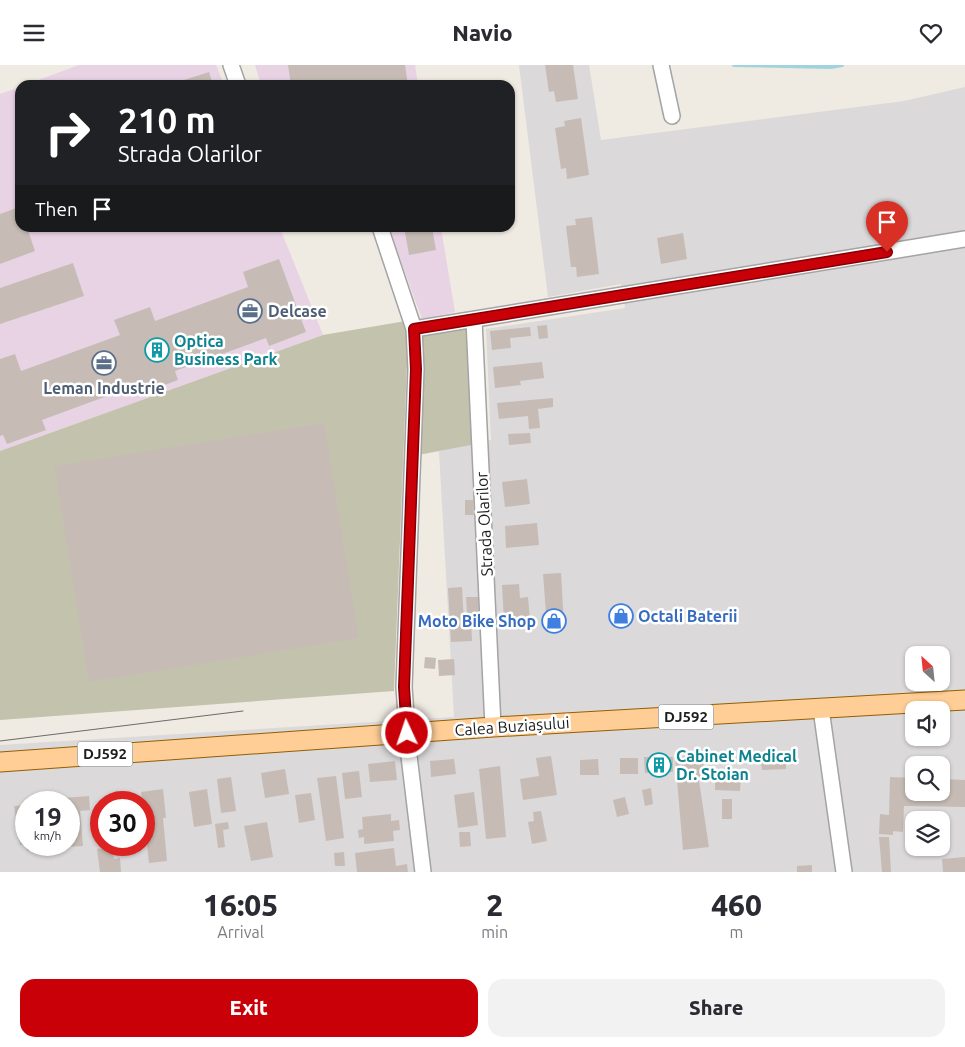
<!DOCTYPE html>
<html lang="en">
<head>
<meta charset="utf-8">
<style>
	:root { --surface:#fff; --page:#f2f2f3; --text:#2b2b33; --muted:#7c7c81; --accent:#c90008 }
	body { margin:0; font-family:Ubuntu,sans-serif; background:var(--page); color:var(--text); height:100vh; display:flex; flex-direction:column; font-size:19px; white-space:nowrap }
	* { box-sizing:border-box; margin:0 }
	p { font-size:16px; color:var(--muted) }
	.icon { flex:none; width:28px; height:28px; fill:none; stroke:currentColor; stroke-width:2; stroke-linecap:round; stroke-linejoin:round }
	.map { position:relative; height:807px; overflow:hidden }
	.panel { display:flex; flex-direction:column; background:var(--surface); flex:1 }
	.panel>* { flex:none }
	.banner { position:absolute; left:15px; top:15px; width:500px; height:152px; border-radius:15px; box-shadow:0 1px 4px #0004; background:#202124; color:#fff; overflow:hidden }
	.needle { width:32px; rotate:333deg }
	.fabs { position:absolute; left:905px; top:581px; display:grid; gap:10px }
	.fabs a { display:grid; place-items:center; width:45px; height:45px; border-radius:10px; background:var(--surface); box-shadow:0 1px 4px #0004; font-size:25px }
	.speed { position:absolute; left:15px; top:726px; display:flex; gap:10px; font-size:25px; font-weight:700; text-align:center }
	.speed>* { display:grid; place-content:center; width:65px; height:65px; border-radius:50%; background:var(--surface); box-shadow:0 1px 4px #0004; line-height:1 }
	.speed small { font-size:12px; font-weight:400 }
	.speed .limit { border:8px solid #d22; background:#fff; color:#111 }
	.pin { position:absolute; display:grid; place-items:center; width:42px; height:42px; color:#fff; margin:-51px -21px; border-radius:50% 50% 50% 0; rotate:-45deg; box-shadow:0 0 5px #0007 }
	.pin .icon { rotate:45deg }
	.me { position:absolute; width:55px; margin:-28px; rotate:357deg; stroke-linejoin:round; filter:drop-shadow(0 0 4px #0008) }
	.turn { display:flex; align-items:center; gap:18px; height:105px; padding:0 20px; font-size:22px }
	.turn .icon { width:65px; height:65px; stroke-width:2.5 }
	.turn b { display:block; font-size:35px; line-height:42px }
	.then { display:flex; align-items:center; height:48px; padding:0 20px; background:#0003; gap:10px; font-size:19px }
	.eta { display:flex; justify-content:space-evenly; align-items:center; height:85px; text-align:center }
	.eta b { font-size:30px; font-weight:800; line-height:35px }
	.cta { display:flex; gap:10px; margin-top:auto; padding:10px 20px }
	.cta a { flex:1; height:58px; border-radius:15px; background:var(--accent); color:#fff; font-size:20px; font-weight:800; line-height:58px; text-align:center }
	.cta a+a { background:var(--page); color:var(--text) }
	header { display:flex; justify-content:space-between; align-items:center; height:65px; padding:0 20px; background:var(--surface); font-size:22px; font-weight:800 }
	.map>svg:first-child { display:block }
	.residential { fill:#dbd9da; fill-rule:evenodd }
	.industrial { fill:#e8d3e5 }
	.construction { fill:#c3c2ad }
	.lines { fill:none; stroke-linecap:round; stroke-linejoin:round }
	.stream { stroke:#a0d3df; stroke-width:4 }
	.building { fill:#c6bcb5 }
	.minor-casing { stroke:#a4a4a4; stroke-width:18 }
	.major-casing { stroke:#955e00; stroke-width:21 }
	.minor { stroke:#fff; stroke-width:15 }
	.major { stroke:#ffce96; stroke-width:19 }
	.tram { stroke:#6b6b6b; stroke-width:1 }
	.route-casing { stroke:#830005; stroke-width:12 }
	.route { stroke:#c90008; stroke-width:9 }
	.labels { text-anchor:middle; stroke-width:5; stroke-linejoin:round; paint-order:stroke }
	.shield { fill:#fff; stroke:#616161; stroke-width:1 }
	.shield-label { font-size:15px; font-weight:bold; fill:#1d1d1d }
	.service-label { font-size:16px; font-weight:bold; fill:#4e5e75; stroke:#fff; text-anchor:start }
	.culture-label { font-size:16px; font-weight:bold; fill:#0d838f; stroke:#fff; text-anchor:start }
	.street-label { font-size:16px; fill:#1d1d1d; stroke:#fff }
	.shop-label { font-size:16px; font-weight:bold; fill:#366cbe; stroke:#fff; text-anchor:start }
</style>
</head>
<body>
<header><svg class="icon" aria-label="menu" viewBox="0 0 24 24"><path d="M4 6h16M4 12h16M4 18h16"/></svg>Navio<svg class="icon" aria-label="heart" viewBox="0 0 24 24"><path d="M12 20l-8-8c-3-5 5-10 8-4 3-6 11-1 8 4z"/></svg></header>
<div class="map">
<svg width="965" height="807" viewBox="0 0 965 807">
	<rect width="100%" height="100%" fill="#efeae2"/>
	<path class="residential" d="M519,0H589L601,75L904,36L965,22V807H0V680L454,652L439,386L491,375L486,264L625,243L621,219L548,232ZM914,590H941V618H914ZM914,645H941V672H914ZM914,700H941V728H914ZM26,738H69V780H26ZM101,738H144V780H101ZM914,755H941V782H914Z"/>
	<path class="industrial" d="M79,0H216L224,20H25Z
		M255,0H415L418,20H261Z
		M20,22V162L280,163L323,270L0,386V29Z
		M389,163H441L455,247L422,254Z"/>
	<path class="construction" d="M406,256L408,274L394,626L0,655V386L323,270Z
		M470,261L476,379L418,390L421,269Z"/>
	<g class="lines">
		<path class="stream" d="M734,0L831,2L842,0"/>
	</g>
	<path class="building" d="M288,0H405L408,20H291Z
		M545,0H573L578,34L556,37L554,26L549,27Z
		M209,7L213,20H182L181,16Z
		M581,53L589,110L567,114L566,103L561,104L555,63L565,61L564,56Z
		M19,142L20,162H27L35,186L0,199V149Z
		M592,152L599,209L577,212L576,202H571L566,161L576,160L575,154Z
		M404,162H432L436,185L409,190Z
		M683,168L687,194L661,199L657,173Z
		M279,194L306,267L269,281L266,273L175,306L178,315L141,329L137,320L42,355L46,365L7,379L3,370L0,371V294L15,289L21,306L120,270L114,255L150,242L155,256L248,222L243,207Z
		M73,198L84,231L0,259V223Z
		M547,260L548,273L539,274L537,261Z
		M530,262L531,271L510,273L511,283L492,285L490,266Z
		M542,297L544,313L520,316L521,320L495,323L493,302Z
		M553,333V342L538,344L540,363L529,364L528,351L499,354L497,338Z
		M324,358L359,573L89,617L54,401Z
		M530,368L531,378L509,380L508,369Z
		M527,414L530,439L505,442L502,417Z
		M465,435H473L474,450H465Z
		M537,458L539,480L506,483L505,461Z
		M561,508L564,560L547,561L543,509Z
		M519,519L520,533L528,532L530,555L504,556L502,520Z
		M462,522L464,557L471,556L472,576L451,577L448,523Z
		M466,532H478L479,548H467Z
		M425,592L436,593L435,604L424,603Z
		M454,594L455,610L439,611L438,595Z
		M551,691L557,730L523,735L520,714L539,711L536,693Z
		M703,691L704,715L699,716L709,782L683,785L675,692Z
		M644,692H673V707L645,708Z
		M620,693H638V709H620Z
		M454,694L456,709L431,712L430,696Z
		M598,694L599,710H580V695Z
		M395,696L397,715L370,717L368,699Z
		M786,696V704L762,705L761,697Z
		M500,701L506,772L486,774L479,704Z
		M285,704L289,729L265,733L261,708Z
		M359,706L362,732L345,734L342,708Z
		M722,706L741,707L740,726L715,725V713L721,714Z
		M336,711L344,773L326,776L317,713Z
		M231,712L236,746L221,748L217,714Z
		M890,712L914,713V728H941V714L965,715V742L904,741L903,767L893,766V770L879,769L880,749L889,750Z
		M651,723L653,739L645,741L642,725Z
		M163,724L166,753H163L167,796L149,798L141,727Z
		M207,724L212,759L194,762L189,727Z
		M474,727L478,760L458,763L454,730Z
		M134,728L135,738H119L118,729Z
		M311,728L315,755L299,758L295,730Z
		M89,731L90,745L80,746L83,781L66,782L69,780V738H63V733Z
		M625,732L629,749L617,752L613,735Z
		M722,734H732V754H722Z
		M26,740V779L20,780L14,741Z
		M541,746L547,776L532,779L528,757L534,756L533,747Z
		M391,749V756L399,755L400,765L393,766L394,776L364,779V772L359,773L358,765L363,764L362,752Z
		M228,757L229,764L223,765L225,782L218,783L215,759Z
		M267,757L273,792L251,796L244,761Z
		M459,767H470L471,781L460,782Z
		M879,772H889L891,807H882Z
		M27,780H48V782L27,786Z
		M112,782L114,794L120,793L121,807H100L97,784Z
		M394,783L396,801L407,799L408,807H357L355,788Z
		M344,787L345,801H335L334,788Z
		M965,792V807H943L942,794Z
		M812,800V807H797V801Z"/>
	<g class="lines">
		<g class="minor-casing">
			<path id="minor" d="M231,0L238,20
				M661,0L672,51
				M380,162L414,264L416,304L404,622L409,691L423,807
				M474,255L493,662
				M414,264L965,174
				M821,644L844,807"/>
		</g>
		<g class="major-casing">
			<path id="major" d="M0,697L493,662L965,635"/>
		</g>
		<use href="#minor" class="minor"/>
		<use href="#major" class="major"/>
		<path class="tram" d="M0,676L243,646"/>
	</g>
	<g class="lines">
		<g class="route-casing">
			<path id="route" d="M407,668L404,622L416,304L414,264L887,187"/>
		</g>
		<use href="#route" class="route"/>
	</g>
	<defs>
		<g id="office-ring" transform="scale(1.25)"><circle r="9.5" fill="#fff" stroke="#5c6f8a" stroke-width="1.5"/><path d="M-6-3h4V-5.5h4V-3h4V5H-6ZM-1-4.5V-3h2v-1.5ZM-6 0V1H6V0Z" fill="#5c6f8a"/></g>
		<g id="building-ring" transform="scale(1.25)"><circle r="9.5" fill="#fff" stroke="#0f9aa8" stroke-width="1.5"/><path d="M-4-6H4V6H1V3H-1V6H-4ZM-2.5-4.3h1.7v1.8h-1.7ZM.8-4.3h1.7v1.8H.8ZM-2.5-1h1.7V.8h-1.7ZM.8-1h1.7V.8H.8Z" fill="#0f9aa8"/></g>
		<g id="shop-ring" transform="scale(1.25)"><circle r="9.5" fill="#fff" stroke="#3f7fe0" stroke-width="1.5"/><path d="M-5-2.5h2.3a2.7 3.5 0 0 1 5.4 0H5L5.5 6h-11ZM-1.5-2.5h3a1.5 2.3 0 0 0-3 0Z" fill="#3f7fe0"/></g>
	</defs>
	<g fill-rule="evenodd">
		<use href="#office-ring" x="250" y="246"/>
		<use href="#building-ring" x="157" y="285"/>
		<use href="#office-ring" x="104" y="298"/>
		<use href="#shop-ring" x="621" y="551"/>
		<use href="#shop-ring" x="554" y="556"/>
		<use href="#building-ring" x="659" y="700"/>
	</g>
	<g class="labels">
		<g class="shield">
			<rect x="658.5" y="639.5" width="55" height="25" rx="4"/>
			<rect x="77.5" y="676.5" width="55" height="25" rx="4"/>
		</g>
		<g class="shield-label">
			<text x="686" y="657">DJ592</text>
			<text x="105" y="694">DJ592</text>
		</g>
		<g class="service-label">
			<text x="268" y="252">Delcase</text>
			<text x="104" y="329" text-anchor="middle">Leman Industrie</text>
		</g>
		<g class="culture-label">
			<text x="174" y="282">Optica<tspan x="174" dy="18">Business Park</tspan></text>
			<text x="676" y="697">Cabinet Medical<tspan x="676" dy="18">Dr. Stoian</tspan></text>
		</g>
		<g class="street-label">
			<text transform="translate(484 459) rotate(-93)" y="6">Strada Olarilor</text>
			<text transform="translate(512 661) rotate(-4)" y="6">Calea Buziașului</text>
		</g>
		<g class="shop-label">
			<text x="638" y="557">Octali Baterii</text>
			<text x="536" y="562" text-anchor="end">Moto Bike Shop</text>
		</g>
	</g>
</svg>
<div class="fabs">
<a><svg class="needle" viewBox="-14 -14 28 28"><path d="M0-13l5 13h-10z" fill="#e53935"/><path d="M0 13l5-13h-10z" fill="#7c7c81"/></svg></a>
<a><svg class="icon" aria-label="sound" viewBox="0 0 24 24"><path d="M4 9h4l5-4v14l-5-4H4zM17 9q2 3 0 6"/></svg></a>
<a><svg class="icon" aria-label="search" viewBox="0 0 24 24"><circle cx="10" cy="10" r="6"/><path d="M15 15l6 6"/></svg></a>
<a><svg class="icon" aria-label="layers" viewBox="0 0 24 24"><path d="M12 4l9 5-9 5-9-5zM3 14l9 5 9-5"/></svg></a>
</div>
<div class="speed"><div>19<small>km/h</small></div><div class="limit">30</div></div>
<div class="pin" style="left:887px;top:187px;background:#d93025"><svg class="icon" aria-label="arrive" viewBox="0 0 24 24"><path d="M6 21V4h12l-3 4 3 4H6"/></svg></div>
<svg class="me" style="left:407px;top:668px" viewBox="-20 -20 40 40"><circle r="17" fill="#c90008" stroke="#fff" stroke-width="3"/><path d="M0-11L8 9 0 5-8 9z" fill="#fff"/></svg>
<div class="banner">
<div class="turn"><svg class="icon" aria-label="right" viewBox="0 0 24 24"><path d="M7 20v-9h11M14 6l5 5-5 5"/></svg><div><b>210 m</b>Strada Olarilor</div></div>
<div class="then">Then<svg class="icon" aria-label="arrive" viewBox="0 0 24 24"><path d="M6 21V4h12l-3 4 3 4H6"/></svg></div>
</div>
</div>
<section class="panel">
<div class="eta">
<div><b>16:05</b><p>Arrival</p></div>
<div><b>2</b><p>min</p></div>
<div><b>460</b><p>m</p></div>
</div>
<div class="cta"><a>Exit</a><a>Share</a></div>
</section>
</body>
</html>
